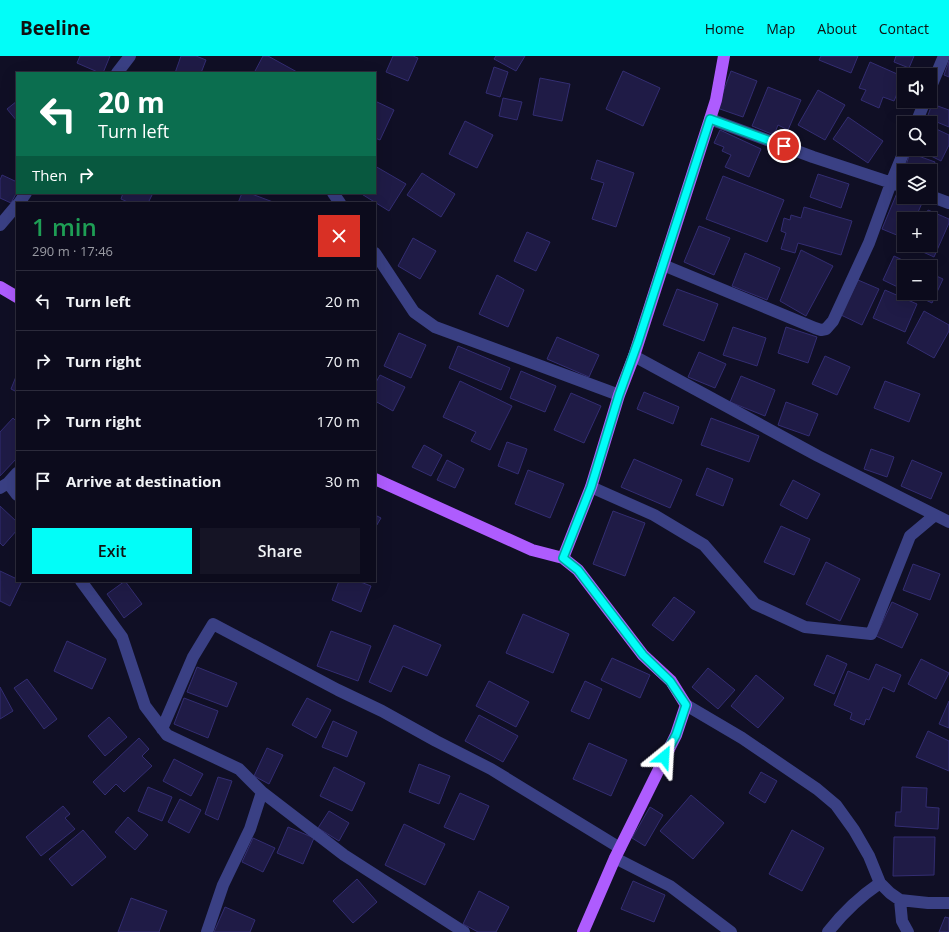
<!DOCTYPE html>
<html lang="en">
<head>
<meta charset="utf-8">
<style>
	:root { --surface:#0c0b1c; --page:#151425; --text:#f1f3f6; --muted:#9a9ba3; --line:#2c2b3b; --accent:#02fdf8 }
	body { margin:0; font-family:"Open Sans",sans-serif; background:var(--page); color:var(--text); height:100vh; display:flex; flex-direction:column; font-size:15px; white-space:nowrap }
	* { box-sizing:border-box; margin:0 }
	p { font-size:13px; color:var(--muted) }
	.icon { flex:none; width:22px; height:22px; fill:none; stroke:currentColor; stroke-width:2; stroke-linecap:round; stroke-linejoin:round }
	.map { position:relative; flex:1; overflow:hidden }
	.drawer { position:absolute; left:16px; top:146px; width:360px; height:380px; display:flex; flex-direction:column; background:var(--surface); border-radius:0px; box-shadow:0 4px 16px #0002,0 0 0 1px var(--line) }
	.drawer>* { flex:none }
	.top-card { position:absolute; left:16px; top:16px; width:360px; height:122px; border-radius:0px; box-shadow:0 4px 16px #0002,0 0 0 1px var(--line); background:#0b6e4f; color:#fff; overflow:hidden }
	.fabs { position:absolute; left:897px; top:12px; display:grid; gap:8px }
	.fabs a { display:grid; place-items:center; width:40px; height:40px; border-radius:0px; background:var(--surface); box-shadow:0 4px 16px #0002,0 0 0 1px var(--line); font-size:20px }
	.pin { position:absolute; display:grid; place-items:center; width:34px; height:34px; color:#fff; margin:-17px; border:2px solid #fff; border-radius:50%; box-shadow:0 1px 4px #0007 }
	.me { position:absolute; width:44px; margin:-22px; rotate:27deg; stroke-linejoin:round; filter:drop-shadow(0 0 3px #0008) }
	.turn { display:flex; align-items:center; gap:14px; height:84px; padding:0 16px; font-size:18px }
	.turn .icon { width:52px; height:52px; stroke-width:2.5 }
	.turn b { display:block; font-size:28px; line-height:34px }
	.then { display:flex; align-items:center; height:38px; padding:0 16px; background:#0003; gap:8px; font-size:15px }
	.round { display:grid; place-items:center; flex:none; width:42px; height:42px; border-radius:0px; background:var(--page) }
	.overview { display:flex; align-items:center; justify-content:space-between; height:68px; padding:0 16px }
	h1 { font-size:24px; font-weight:600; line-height:30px; color:#1e9e55 }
	.cta { display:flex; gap:8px; margin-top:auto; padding:8px 16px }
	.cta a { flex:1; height:46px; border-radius:0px; background:var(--accent); color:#111; font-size:16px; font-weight:600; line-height:46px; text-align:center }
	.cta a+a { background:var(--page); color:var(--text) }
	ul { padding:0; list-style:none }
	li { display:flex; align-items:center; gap:12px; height:60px; padding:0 16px; border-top:1px solid var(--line) }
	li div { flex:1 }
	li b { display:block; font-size:15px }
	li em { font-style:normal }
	header { display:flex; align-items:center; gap:24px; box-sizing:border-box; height:56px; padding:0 20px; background:var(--accent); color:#111 }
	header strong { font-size:19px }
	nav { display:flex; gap:22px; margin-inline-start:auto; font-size:14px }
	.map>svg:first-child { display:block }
	.building { fill:#1f1b46; stroke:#332d72 }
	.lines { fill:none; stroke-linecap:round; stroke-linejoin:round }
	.minor { stroke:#3a4084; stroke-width:12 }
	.major { stroke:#ae5cfe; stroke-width:12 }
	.route-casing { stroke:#01a4a1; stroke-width:10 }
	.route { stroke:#02fdf8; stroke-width:7 }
</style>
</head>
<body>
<header>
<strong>Beeline</strong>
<nav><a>Home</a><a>Map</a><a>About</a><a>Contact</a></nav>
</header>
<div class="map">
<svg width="949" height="876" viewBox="0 0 949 876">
	<rect width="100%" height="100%" fill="#100f25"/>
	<path class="building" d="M80,0H110L103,17H100L77,7Z
		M181,0H196L206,4L201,17H175Z
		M263,0H268L297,16L296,17H254Z
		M393,0H413L418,2L408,25L386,16Z
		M496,0H525L516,15L494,3Z
		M821,0H858L851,17L819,4Z
		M896,0H914L909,12L894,6Z
		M949,5V21L944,19Z
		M870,6L904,21L894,45L883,41L879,52L861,44L866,34L859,32Z
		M494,11L508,16L500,41L486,37Z
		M623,15L660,32L643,70L606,53Z
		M731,15L757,25L743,61L717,52Z
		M540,22L570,28L562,65L533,59Z
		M768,31L801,44L788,74L778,69L774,79L752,70Z
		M818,34L845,49L825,84L798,69Z
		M503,42L522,46L517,64L499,60Z
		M17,45V65L7,53Z
		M375,45L394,54L380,84L375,82Z
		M932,48L949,54V71L927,62Z
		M848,61L883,85L868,107L833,83Z
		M465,65L493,79L477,112L449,98Z
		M930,70L949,79V89L941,105L917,93H930Z
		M720,74L761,93L749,121L725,111L731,99L722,95L724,91L714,87Z
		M910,97L935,106L930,120V115H904Z
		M597,104L634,117L616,171L592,163L604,127L591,123Z
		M375,110L406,128L389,155L360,137H375Z
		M422,117L455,138L441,161L407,139Z
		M818,118L849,128L841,152L810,141Z
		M2,119L17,126V136L11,147L0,142V124Z
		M723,120L784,144L767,186L706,163Z
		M123,137H153L148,147H130L121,143Z
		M242,137H249L273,146L238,147Z
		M897,137L922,147L915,163H904V182L882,173Z
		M804,151L852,165L841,199L798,187L795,197L781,193L786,177L781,175L784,162L790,164L791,159L801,162Z
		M928,154L949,163V167L934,201L912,191L913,189H930V163H924Z
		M699,170L730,182L714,219L684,206Z
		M527,176L550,186L536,215L514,205Z
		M413,182L436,195L420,223L398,210Z
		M801,194L833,210L806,260L780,245Z
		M745,197L780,212L767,244L732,230Z
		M894,200L917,211H904V234L883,224Z
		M930,217L943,223L932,247L911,237H930Z
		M497,219L524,234L508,271L479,258Z
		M858,224L879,233L862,269L841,259Z
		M677,233L718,248L704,285L663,269Z
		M885,234L917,248L905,276L873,262Z
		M924,255L949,269V275L934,302L907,287Z
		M733,271L766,282L757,310L723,299Z
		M786,271L817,281L808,307L778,297Z
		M399,277L426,289L411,322L384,310Z
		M557,281L599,299L589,321L547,303Z
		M458,290L510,312L501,334L449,312Z
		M699,296L726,308L715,332L688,321Z
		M825,300L850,311L837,339L812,328Z
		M521,315L556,330L545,356L510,342Z
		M17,318V336L11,333Z
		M380,319L405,331L393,355L375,345V328Z
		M741,320L775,334L765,360L730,346Z
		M460,325L512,350L490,394L471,385L476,376L443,361Z
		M885,325L920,338L909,366L874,352Z
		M644,336L679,351L673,368L637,353Z
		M571,337L601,350L584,387L554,374Z
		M786,346L818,358L809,380L778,369Z
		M13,362L17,366V402L0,420V376Z
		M711,362L759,380L749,406L701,389Z
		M507,386L527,393L518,418L498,410Z
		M424,389L442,399L431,420L412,411Z
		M871,393L894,401L887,421L864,413Z
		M634,403L682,424L670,452L621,431Z
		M447,404L464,413L455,432L437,424Z
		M912,404L942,417L931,443L901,430Z
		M707,412L733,423L723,450L696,439Z
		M528,414L564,428L550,462L515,448Z
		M793,424L820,438L807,463L780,449Z
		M0,450L17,466V474L3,490L0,487Z
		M613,455L645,467L625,520L593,508Z
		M375,459L381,462L375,472Z
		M781,470L810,483L794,519L764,506Z
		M826,506L860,523L840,565L806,548Z
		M913,508L940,518L930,544L903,534Z
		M0,515L17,523V525H22L10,550L0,545Z
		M125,525L142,548L124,562L107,538Z
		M339,525H358L371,530L361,556L332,544Z
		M674,541L695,556L673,585L652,569Z
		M892,546L918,558L902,592L876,580Z
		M523,558L569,578L553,617L506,597Z
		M394,569L441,589L427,620L403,610L391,636L369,626Z
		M331,575L371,590L358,625L317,610Z
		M67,585L106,603L92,633L54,615Z
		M827,599L847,608L834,638L814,629Z
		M612,602L650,619L640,642L601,624Z
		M921,603L949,617L936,643L908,628Z
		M876,608L901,619L894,636L883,631L869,664L866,663L864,669L850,663L852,657L834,649L848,615L869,624Z
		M197,611L237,627L227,651L187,636Z
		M708,612L735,634L718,653L692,631Z
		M756,619L784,642L758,672L731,650Z
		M27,623L57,663L44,673L14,632Z
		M489,625L529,646L516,671L476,650Z
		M585,625L602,633L589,663L571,655Z
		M0,631L13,655L0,663Z
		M184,642L218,655L208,682L174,668Z
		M307,642L331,654L316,682L292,669Z
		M949,645V672L939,668Z
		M479,659L518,680L503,706L465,685Z
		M109,661L127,681L105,700L88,680Z
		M333,665L357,676L347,701L322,691Z
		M928,675L949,685V715L916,701Z
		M139,682L149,693L142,700L152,710L124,736L116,728L105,739L93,726Z
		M589,687L627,704L611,740L573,723Z
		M267,692L283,699L269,728L254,720Z
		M174,703L203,718L191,740L163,725Z
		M419,708L450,720L439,748L409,736Z
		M334,711L365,727L352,755L320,740Z
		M761,716L777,725L765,747L749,737Z
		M218,721L232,725L218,764L205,758Z
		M148,731L172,741L162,765L138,755Z
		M902,731L927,732L926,751L939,752L938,773L895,770L896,756H901Z
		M460,737L489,750L474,784L444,771Z
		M691,739L724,767L693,803L660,775Z
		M180,743L201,754L189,777L168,766Z
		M63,750L70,758L65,762L75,773L41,800L26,781Z
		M650,751L663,759L645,790L632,782Z
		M329,755L349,767L339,785L318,772Z
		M128,761L148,779L135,794L115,776Z
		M404,768L445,788L425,829L385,809Z
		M288,771L314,782L303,808L277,797Z
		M83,774L106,801L72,830L49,803Z
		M792,774L824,792L802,835L769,818Z
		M894,781H935L934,819L893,820Z
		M253,782L275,792L263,816L242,806Z
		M357,823L377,846L353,867L333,845Z
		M633,825L665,839L654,866L621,853Z
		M479,835L509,851L496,876H478L463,868Z
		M131,842L167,855L159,876H118Z
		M225,851L255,864L250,876H214Z
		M945,861L949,862V876H939Z"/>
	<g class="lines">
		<path class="minor" d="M117,17L130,0
			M930,33L944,0
			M710,63L813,101L904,131
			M916,67L925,45
			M333,137L340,147
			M930,140L949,147
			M19,147L26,137
			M0,169L17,149
			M375,197L414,256L435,271L619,339
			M663,209L815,272L821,274L826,273L833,265L869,187L891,127L905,93
			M634,300L818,400L949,466
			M8,427L17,417
			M591,431L654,459L704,489L755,548L805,571L871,578L910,480L935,459
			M0,432L8,427L17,439
			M81,525L122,581L145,650L167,679L239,713L262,736L344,799L464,876
			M686,649L742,682L817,733L836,749L854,774L869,800L880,827L890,837L900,844L928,847H949
			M162,673L193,601L213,568L338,634L382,655L436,685L491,713L620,792
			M615,802L670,830L731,876
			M900,844L902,865L908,876
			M207,876L223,829L250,773L262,736
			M828,876C842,858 861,840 880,827"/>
		<path class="major" d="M0,231L17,241
			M375,423L532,494L563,502L578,514L643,599L671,625L686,649L676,679L615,802L583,876
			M563,502L591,431L619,339L634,300L710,63L716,44L724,0"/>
	</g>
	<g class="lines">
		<g class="route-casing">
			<path id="route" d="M664,701L676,679L686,649L670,625L643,599L578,514L563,502L591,431L619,339L638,286L710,63L784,90"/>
		</g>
		<use href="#route" class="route"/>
	</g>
</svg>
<div class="fabs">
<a><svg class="icon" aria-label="sound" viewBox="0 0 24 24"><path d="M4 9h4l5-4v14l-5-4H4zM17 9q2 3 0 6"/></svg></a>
<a><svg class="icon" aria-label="search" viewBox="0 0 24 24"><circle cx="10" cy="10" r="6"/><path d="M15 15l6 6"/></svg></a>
<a><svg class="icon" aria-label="layers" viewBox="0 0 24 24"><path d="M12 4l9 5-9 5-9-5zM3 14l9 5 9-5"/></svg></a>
<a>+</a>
<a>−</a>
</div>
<div class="pin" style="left:784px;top:90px;background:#d93025"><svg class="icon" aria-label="arrive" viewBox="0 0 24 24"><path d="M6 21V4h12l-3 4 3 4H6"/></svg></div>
<svg class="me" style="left:664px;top:701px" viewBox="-20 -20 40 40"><path d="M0-17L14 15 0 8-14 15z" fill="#02fdf8" stroke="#fff" stroke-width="4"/></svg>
<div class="top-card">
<div class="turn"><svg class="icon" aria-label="left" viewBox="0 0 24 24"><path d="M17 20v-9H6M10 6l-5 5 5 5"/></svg><div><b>20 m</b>Turn left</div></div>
<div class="then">Then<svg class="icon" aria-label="right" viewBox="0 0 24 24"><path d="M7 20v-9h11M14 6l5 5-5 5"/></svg></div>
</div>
<section class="drawer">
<div class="overview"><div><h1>1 min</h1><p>290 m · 17:46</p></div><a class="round" style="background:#d93025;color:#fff"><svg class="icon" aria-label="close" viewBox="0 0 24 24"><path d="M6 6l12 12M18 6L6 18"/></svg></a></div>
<ul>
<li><svg class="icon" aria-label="left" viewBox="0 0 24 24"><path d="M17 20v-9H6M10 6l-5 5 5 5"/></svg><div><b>Turn left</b></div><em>20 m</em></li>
<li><svg class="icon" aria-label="right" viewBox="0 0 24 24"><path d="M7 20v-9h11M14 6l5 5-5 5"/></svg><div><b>Turn right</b></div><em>70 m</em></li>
<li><svg class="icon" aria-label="right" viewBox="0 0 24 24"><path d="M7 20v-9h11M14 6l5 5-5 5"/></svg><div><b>Turn right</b></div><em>170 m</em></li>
<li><svg class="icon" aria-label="arrive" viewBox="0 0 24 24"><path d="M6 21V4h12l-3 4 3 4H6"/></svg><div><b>Arrive at destination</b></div><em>30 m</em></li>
</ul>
<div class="cta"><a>Exit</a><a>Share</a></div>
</section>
</div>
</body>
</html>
